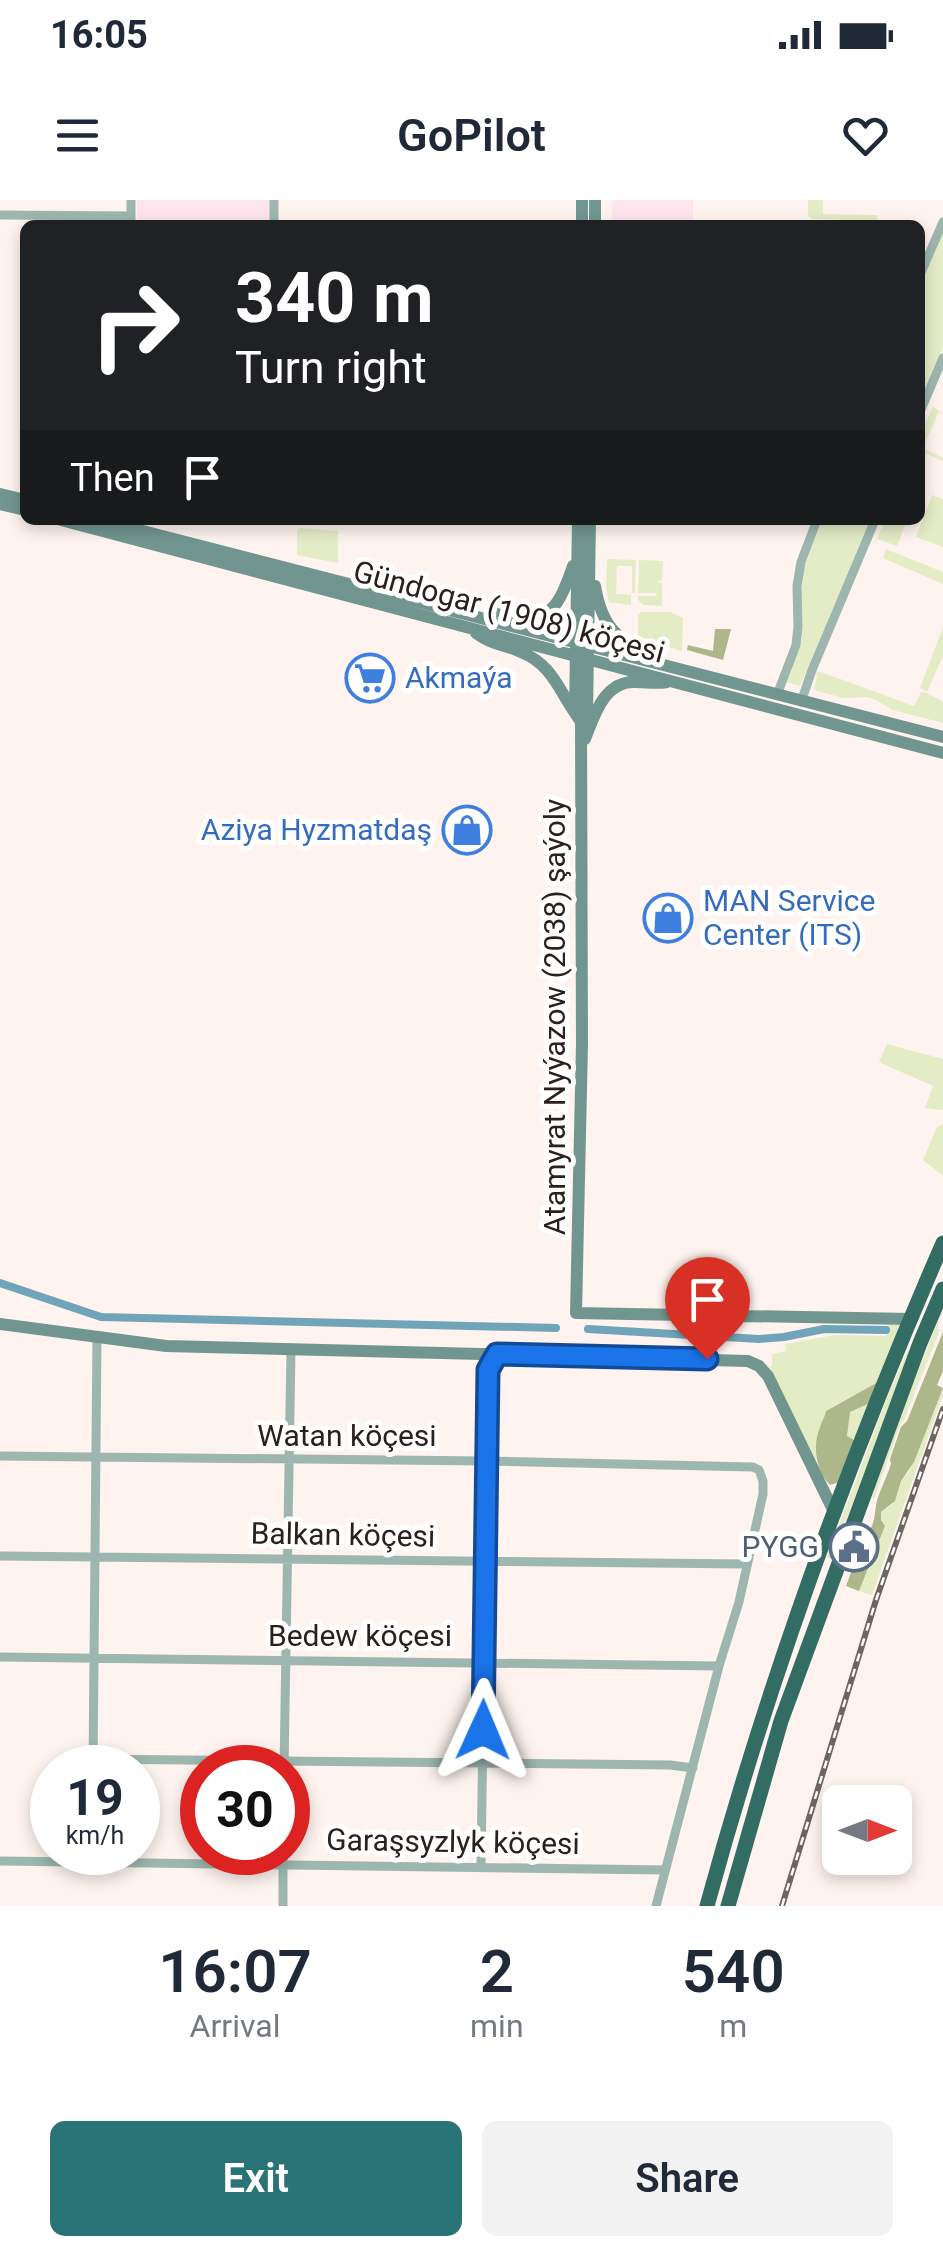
<!DOCTYPE html>
<html lang="en">
<head>
<meta charset="utf-8">
<style>
	:root { --surface:#fff; --page:#f2f2f3; --text:#1f2937; --muted:#747a83; --accent:#2a7478 }
	body { margin:0; font-family:Roboto,sans-serif; background:var(--page); color:var(--text); height:100vh; display:flex; flex-direction:column; font-size:38px; white-space:nowrap }
	* { box-sizing:border-box; margin:0 }
	p { font-size:32px; color:var(--muted) }
	.icon { flex:none; width:55px; height:55px; fill:none; stroke:currentColor; stroke-width:2; stroke-linecap:round; stroke-linejoin:round }
	.map { position:relative; height:1706px; overflow:hidden }
	.panel { display:flex; flex-direction:column; background:var(--surface); flex:1 }
	.panel>* { flex:none }
	.top-card { position:absolute; left:20px; top:20px; width:905px; height:305px; border-radius:15px; box-shadow:0 5px 15px #0003; background:#202124; color:#fff; overflow:hidden }
	.needle { width:65px; rotate:90deg }
	.fabs { position:absolute; left:822px; top:1585px; display:grid; gap:20px }
	.fabs a { display:grid; place-items:center; width:90px; height:90px; border-radius:15px; background:var(--surface); box-shadow:0 5px 15px #0003; font-size:50px }
	.speed { position:absolute; left:30px; top:1545px; display:flex; gap:20px; font-size:50px; font-weight:700; text-align:center }
	.speed>* { display:grid; place-content:center; width:130px; height:130px; border-radius:50%; background:var(--surface); box-shadow:0 5px 15px #0003; line-height:1 }
	.speed small { font-size:25px; font-weight:400 }
	.speed .limit { border:15px solid #d22; background:#fff; color:#111 }
	.pin { position:absolute; display:grid; place-items:center; width:85px; height:85px; color:#fff; margin:-102px -42px; border-radius:50% 50% 50% 0; rotate:-45deg; box-shadow:0 0 10px #0007 }
	.pin .icon { rotate:45deg }
	.me { position:absolute; width:110px; margin:-55px; rotate:1deg; stroke-linejoin:round; filter:drop-shadow(0 0 8px #0008) }
	.turn { display:flex; align-items:center; gap:35px; height:210px; padding:0 50px; font-size:45px }
	.turn .icon { width:130px; height:130px; stroke-width:2.5 }
	.turn b { display:block; font-size:70px; line-height:85px }
	.then { display:flex; align-items:center; height:95px; padding:0 50px; background:#0003; gap:20px; font-size:38px }
	.eta { display:flex; justify-content:space-evenly; align-items:center; height:170px; text-align:center }
	.eta b { font-size:60px; font-weight:600; line-height:70px }
	.action { display:flex; gap:20px; margin-top:auto; padding:20px 50px }
	.action a { flex:1; height:115px; border-radius:15px; background:var(--accent); color:#fff; font-size:40px; font-weight:600; line-height:115px; text-align:center }
	.action a+a { background:var(--page); color:var(--text) }
	.status { display:flex; justify-content:space-between; align-items:center; height:70px; padding:0 50px; background:var(--surface); direction:ltr }
	.status svg { height:28px; fill:currentColor }
	header { display:flex; justify-content:space-between; align-items:center; height:130px; padding:0 50px; background:var(--surface); font-size:45px; font-weight:600 }
	.map>svg:first-child { display:block }
	.education { fill:#fee4ec }
	.green { fill:#e4ecc6 }
	.forest { fill:#aeb78a }
	.lines { fill:none; stroke-linecap:round; stroke-linejoin:round }
	.canal { stroke:#70a5b9; stroke-width:8 }
	.street { stroke:#9db6b0; stroke-width:9 }
	.secondary { stroke:#71968f; stroke-width:12 }
	.highway { stroke:#326c63; stroke-width:15 }
	.rail-casing { stroke:#6f6560; stroke-width:6 }
	.rail { stroke:#fff; stroke-width:2.5; stroke-dasharray:8; stroke-linecap:butt }
	.route-casing { stroke:#114b97; stroke-width:25 }
	.route { stroke:#1a73e8; stroke-width:18 }
	.labels { text-anchor:middle; stroke-width:10; stroke-linejoin:round; paint-order:stroke }
	.street-label { font-size:30px; fill:#2a211c; stroke:#fff }
	.shop-label { font-size:30px; fill:#366cbe; stroke:#fff; text-anchor:start }
	.service-label { font-size:30px; fill:#4e5e75; stroke:#fff; text-anchor:end }
</style>
</head>
<body>
<div class="status"><b>16:05</b><svg viewBox="0 0 49 12"><path d="M0 12V9h3v3zM5 12V6h3v6zM10 12V3h3v9zM15 12V0h3v12zM26 1h20v11H26zM47 4h2v5h-2z"/></svg></div>
<header><svg class="icon" aria-label="menu" viewBox="0 0 24 24"><path d="M4 6h16M4 12h16M4 18h16"/></svg>GoPilot<svg class="icon" aria-label="heart" viewBox="0 0 24 24"><path d="M12 20l-8-8c-3-5 5-10 8-4 3-6 11-1 8 4z"/></svg></header>
<div class="map">
<svg width="943" height="1706" viewBox="0 0 943 1706">
	<rect width="100%" height="100%" fill="#fef3ee"/>
	<path class="education" d="M137,0H270V25H137Z
		M612,0H693V25H612Z"/>
	<path class="green" d="M808,0H823V14L877,15V19L887,25L875,21L812,19L808,16Z
		M943,33V147L920,202V86Z
		M933,206L943,214L938,213L923,248L943,258V261L922,252L920,254V237Z
		M932,295L943,299V347L916,337Z
		M822,320H870L800,486L787,482L802,439L801,395L803,370Z
		M885,320H907L897,346L877,339Z
		M300,328L338,331V363L297,355V331Z
		M886,349L943,372V384L883,358Z
		M607,359L636,360L635,393H632V366H617L616,394L631,395V405L609,402L606,387Z
		M639,360L663,361L662,380L657,382L662,383V406L644,405L638,400V396H656V393H638Z
		M641,412H670L683,418L682,451L638,437V415Z
		M943,427V456L927,492L920,488Z
		M818,471L914,506L921,492L927,493L943,502V523L892,510L876,500L867,497L843,498L814,490L817,475L815,474Z
		M887,844L943,859V910L925,908L933,886L879,862Z
		M943,924V976L923,960L937,927Z
		M943,1109L937,1128L940,1130L904,1220L900,1225L874,1299L872,1295L906,1201Z
		M887,1124H900L878,1182L832,1207L819,1229L816,1263L770,1167L772,1165V1154L786,1151L785,1144L834,1135L886,1136Z
		M908,1150L910,1152L832,1357L829,1359L827,1357L888,1195Z
		M943,1188V1195L872,1395L859,1391L885,1326L881,1320V1312L893,1304L901,1281L910,1270Z
		M870,1203L854,1245L847,1237L850,1211Z"/>
	<path class="forest" d="M715,429H731L723,460L687,450L688,445L713,451Z
		M943,1132V1171L937,1185L943,1188L914,1262L901,1281L895,1301L881,1312V1320L885,1326L859,1391L846,1386L864,1337C875,1325 874,1320 876,1305C878,1294 887,1277 891,1264L890,1259L901,1227L907,1221Z
		M878,1182L870,1203L850,1212L847,1236L854,1240V1245L840,1282L830,1285C816,1271 812,1246 820,1227C822,1221 825,1217 826,1211Z"/>
	<g class="lines">
		<path class="canal" d="M0,1083L101,1117L556,1128
			M588,1129L759,1139L784,1137L824,1129L886,1130"/>
		<path class="street" d="M0,15L131,16
			M131,25V0
			M274,25V0
			M920,75L943,22
			M920,212L943,158
			M777,495L796,445L798,427L797,386L801,362L817,320
			M801,502L812,470L875,320
			M0,1256L485,1261L753,1267L759,1270L763,1281V1294L739,1402L719,1466L656,1706
			M0,1356L746,1364
			M0,1457L719,1466
			M93,1559L670,1565L693,1568
			M93,1568L97,1137
			M284,1568L291,1149
			M283,1652V1706
			M0,1661L665,1670
			M481,1667L488,1170L497,1154"/>
		<path class="secondary" d="M582,25V0
			M595,25V0
			M0,294L25,300
			M0,304L25,310
			M61,320L943,553
			M100,320L943,537
			M578,320L575,513L581,522
			M590,320L587,513L581,522L582,844L576,1113L910,1119
			M595,386C602,428 618,442 657,455
			M494,413C504,415 516,419 527,419C556,419 565,389 573,366
			M476,433C492,445 504,444 521,452C551,464 558,488 575,513
			M585,539C594,516 604,481 635,482C647,482 655,484 667,482
			M0,1124L166,1146L748,1161L759,1166L768,1176L835,1314"/>
		<path class="highway" d="M707,1706C768,1482 850,1256 943,1043
			M728,1706L781,1521L920,1143L943,1089"/>
		<g class="rail-casing">
			<path id="rail" d="M782,1706L876,1400L943,1209"/>
		</g>
		<use href="#rail" class="rail"/>
	</g>
	<g class="lines">
		<g class="route-casing">
			<path id="route" d="M483,1530L488,1170L497,1154L707,1159"/>
		</g>
		<use href="#route" class="route"/>
	</g>
	<defs>
		<g id="supermarket-ring" transform="scale(2.5)"><circle r="9.5" fill="#fff" stroke="#3f7fe0" stroke-width="1.5"/><path d="M-6-5.5h2.5l.6 2H6L4.5 2H-2.5L-4.4-4H-6ZM-1.5 3.2a1.3 1.3 0 1 0 .1 0ZM3 3.2a1.3 1.3 0 1 0 .1 0Z" fill="#3f7fe0"/></g>
		<g id="shop-ring" transform="scale(2.5)"><circle r="9.5" fill="#fff" stroke="#3f7fe0" stroke-width="1.5"/><path d="M-5-2.5h2.3a2.7 3.5 0 0 1 5.4 0H5L5.5 6h-11ZM-1.5-2.5h3a1.5 2.3 0 0 0-3 0Z" fill="#3f7fe0"/></g>
		<g id="civic-ring" transform="scale(2.5)"><circle r="9.5" fill="#fff" stroke="#5c6f8a" stroke-width="1.5"/><path d="M-.6-6.5H3V-4.5H.6V-3L4-1V1h2V6H-6V1h2V-1L-.6-3ZM-1.2 2.5V6h2.4V2.5Z" fill="#5c6f8a"/></g>
	</defs>
	<g fill-rule="evenodd">
		<use href="#supermarket-ring" x="370" y="478"/>
		<use href="#shop-ring" x="467" y="630"/>
		<use href="#shop-ring" x="668" y="718"/>
		<use href="#civic-ring" x="854" y="1347"/>
	</g>
	<g class="labels">
		<g class="street-label">
			<text transform="translate(509 412) rotate(15)" y="10">Gündogar (1908) köçesi</text>
			<text transform="translate(555 817) rotate(-90)" y="10">Atamyrat Nyýazow (2038) şaýoly</text>
			<text x="347" y="1246">Watan köçesi</text>
			<text transform="translate(343 1335) rotate(1)" y="10">Balkan köçesi</text>
			<text x="360" y="1446">Bedew köçesi</text>
			<text transform="translate(453 1642) rotate(1)" y="10">Garaşsyzlyk köçesi</text>
		</g>
		<g class="shop-label">
			<text x="405" y="488">Аkmaýa</text>
			<text x="432" y="640" text-anchor="end">Aziya Hyzmatdaş</text>
			<text x="703" y="711">MAN Service<tspan x="703" dy="34">Center (ITS)</tspan></text>
		</g>
		<g class="service-label">
			<text x="819" y="1357">PYGG</text>
		</g>
	</g>
</svg>
<div class="fabs">
<a><svg class="needle" viewBox="-14 -14 28 28"><path d="M0-13l5 13h-10z" fill="#e53935"/><path d="M0 13l5-13h-10z" fill="#747a83"/></svg></a>
</div>
<div class="speed"><div>19<small>km/h</small></div><div class="limit">30</div></div>
<div class="pin" style="left:707px;top:1159px;background:#d93025"><svg class="icon" aria-label="arrive" viewBox="0 0 24 24"><path d="M6 21V4h12l-3 4 3 4H6"/></svg></div>
<svg class="me" style="left:483px;top:1530px" viewBox="-20 -20 40 40"><path d="M0-17L14 15 0 8-14 15z" fill="#1a73e8" stroke="#fff" stroke-width="4"/></svg>
<div class="top-card">
<div class="turn"><svg class="icon" aria-label="right" viewBox="0 0 24 24"><path d="M7 20v-9h11M14 6l5 5-5 5"/></svg><div><b>340 m</b>Turn right</div></div>
<div class="then">Then<svg class="icon" aria-label="arrive" viewBox="0 0 24 24"><path d="M6 21V4h12l-3 4 3 4H6"/></svg></div>
</div>
</div>
<section class="panel">
<div class="eta">
<div><b>16:07</b><p>Arrival</p></div>
<div><b>2</b><p>min</p></div>
<div><b>540</b><p>m</p></div>
</div>
<div class="action"><a>Exit</a><a>Share</a></div>
</section>
</body>
</html>
